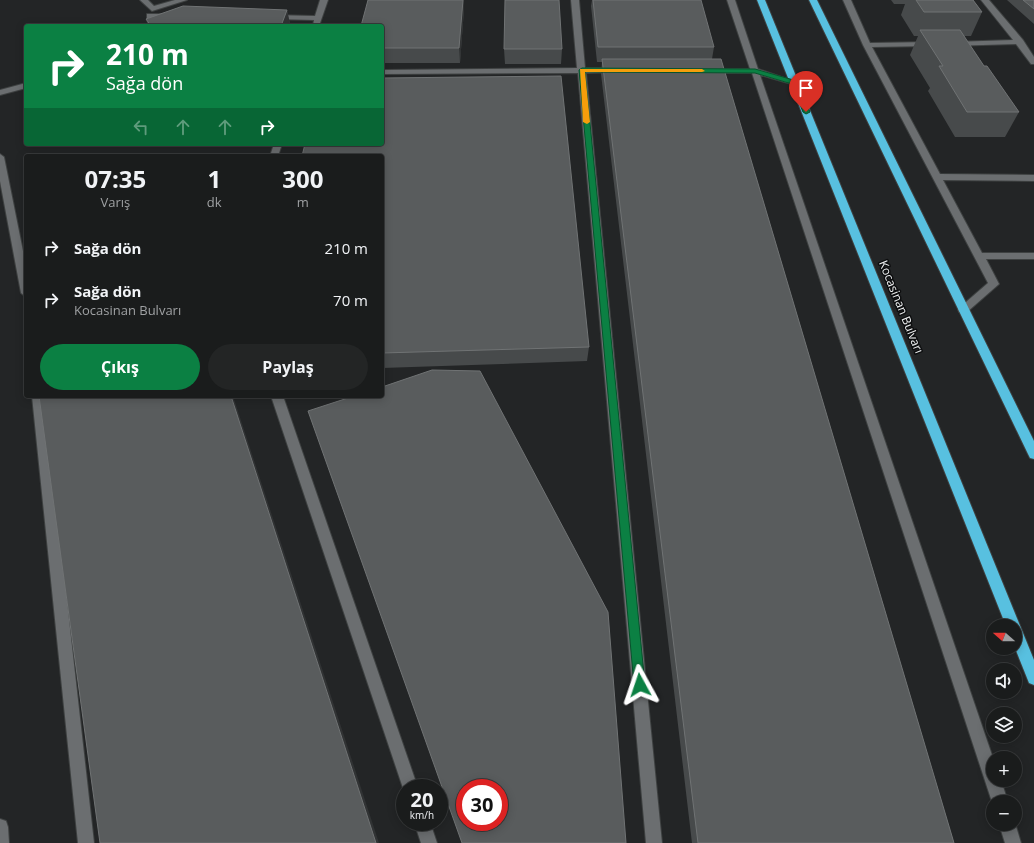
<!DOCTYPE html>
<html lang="tr">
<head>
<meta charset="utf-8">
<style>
	:root { --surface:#1a1c1c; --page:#232525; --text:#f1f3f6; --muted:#9fa1a3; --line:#383a3b; --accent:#0b8043 }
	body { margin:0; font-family:"Open Sans",sans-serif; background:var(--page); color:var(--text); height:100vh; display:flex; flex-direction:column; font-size:15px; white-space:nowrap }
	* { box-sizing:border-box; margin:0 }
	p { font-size:13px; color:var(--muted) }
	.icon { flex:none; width:22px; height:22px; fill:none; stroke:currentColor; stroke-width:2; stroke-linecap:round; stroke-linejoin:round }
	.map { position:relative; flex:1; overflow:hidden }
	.side { position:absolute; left:24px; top:154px; width:360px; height:244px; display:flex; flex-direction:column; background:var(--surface); border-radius:4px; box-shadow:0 2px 10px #0003,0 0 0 1px var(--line) }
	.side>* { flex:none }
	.banner { position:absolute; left:24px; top:24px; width:360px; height:122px; border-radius:4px; box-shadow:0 2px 10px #0003,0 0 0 1px var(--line); background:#0b8043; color:#fff; overflow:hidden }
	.needle { width:26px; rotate:291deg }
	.buttons { position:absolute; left:986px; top:619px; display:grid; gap:8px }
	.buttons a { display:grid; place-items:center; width:36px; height:36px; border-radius:50%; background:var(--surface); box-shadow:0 2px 10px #0003,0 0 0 1px var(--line); font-size:20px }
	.speed { position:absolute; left:396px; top:779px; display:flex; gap:8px; font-size:20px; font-weight:700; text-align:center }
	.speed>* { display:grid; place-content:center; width:52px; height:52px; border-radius:50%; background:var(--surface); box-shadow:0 2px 10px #0003,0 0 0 1px var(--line); line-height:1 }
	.speed small { font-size:10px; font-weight:400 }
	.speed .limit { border:6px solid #d22; background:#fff; color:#111 }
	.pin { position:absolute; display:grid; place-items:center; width:34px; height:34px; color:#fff; margin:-41px -17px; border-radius:50% 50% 50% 0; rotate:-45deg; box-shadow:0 0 4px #0007 }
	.pin .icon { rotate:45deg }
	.me { position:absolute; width:44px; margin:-22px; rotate:355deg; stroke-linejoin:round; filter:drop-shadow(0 0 3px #0008) }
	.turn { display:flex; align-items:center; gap:14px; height:84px; padding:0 16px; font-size:18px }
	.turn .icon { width:52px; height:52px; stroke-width:2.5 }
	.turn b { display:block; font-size:28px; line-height:34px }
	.lanes { display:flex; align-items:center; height:38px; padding:0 16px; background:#0003; justify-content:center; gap:20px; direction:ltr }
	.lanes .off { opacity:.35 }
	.eta { display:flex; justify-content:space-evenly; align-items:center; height:68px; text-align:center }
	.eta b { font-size:24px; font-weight:700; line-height:28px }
	.primary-button { display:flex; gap:8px; margin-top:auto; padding:8px 16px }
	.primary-button a { flex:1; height:46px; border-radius:24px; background:var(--accent); color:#fff; font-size:16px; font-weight:700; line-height:46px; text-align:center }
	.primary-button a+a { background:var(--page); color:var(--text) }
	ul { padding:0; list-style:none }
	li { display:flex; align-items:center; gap:12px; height:52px; padding:0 16px }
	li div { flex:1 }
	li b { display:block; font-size:15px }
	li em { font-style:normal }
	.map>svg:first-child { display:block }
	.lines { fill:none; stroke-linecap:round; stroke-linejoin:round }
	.street-casing { stroke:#3e4141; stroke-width:2 }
	.highway-casing { stroke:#3e4141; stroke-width:2 }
	.street { fill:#6b6e70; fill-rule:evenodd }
	.highway { fill:#58c0e0; fill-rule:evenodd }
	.wall { fill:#474a4b }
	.shaded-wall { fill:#313334 }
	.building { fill:#595c5d; stroke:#707374; fill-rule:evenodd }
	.route { fill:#0b8043; stroke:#07532c }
	.slow { fill:#f59e0b }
	.labels { text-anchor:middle; stroke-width:3; stroke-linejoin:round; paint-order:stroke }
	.street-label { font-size:12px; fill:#eff1f2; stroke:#0d0e0f }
</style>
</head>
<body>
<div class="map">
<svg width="1034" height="843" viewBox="0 0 1034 843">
	<rect width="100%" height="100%" fill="#232526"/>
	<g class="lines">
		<g class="street-casing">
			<path id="street" d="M140,0H148L154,6L175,0H187L152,11Z
				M320,0H328L319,26H313L314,20L272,19L268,17L272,15L315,16Z
				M571,0H579L585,68H617L621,70L617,72L586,73L662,843H646L578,73L382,74V70L577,68Z
				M727,0H735L758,69L799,83L795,85L760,75L993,758V780H1001L1008,802H993V805L992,802L752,73H709L705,71L709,69H750Z
				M843,0H851L870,43L930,42L934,44L930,46L872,47L940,174L1034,175V181L943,180L982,253H1034V259H986L999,284L967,312H959L958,309L988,283L863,45Z
				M981,0H989L1023,40L1034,57V64H1031L1016,44L949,46V42H952L1013,40Z
				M147,14H171L175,16L171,18H147Z
				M26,83V88L0,95V90Z
				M274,144H282L278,156H270Z
				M0,154L4,157L26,266V297L21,293L0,181Z
				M32,396H44L94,843H78Z
				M271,396H283L418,788H405V794Z
				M0,819L6,821L8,827L9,843H0Z
				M414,822H430L437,843H421Z
				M1015,823L1021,843H1005L999,824Z"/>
		</g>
		<g class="highway-casing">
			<path id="highway" d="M757,0H765L1034,660V685L1029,683L1015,648V626H1006Z
				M809,0H817L1034,441V459L1030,458L1028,454Z"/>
		</g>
		<use href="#street" class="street"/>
		<use href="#highway" class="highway"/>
	</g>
	<path class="wall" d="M592,0H593L714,47L712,59L954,843H692L601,74L602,62H597L591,6Z
		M891,0H973L982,12L971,36H963L984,66L1019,112L1005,137H955L928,91L930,88L910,55L918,36H914L901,15L905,4H894Z
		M1007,0H1034V24Z
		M464,9L460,63H382V26Z
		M287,10L290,24L289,26H148L146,19Z
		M504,49H562L561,64H505Z
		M382,156L589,347L587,361L382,368Z"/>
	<path class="shaded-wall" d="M463,0H464V9L460,63L459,48Z
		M287,10L290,24L289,26H281Z
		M231,396H233L379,843H376Z"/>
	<path class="building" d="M368,0H463L459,48H382V26H361Z
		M505,0H559L562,49H504Z
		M593,0H701L714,47H598Z
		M916,0H973L982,12H924Z
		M1023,0H1034V9Z
		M183,6L287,10L281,26H151L146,19Z
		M920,30H960L984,66H987L1019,112H967L939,66H943Z
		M602,59H721L954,843H698Z
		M561,76L589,347L382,353V156H302L305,144H382V78Z
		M432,370L480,371L608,612L626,843H462L308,411L354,396H382V387ZM465,788H499V822H465Z
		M39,396H231L376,843H100Z"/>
	<path class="route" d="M582,68L755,69L797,81L810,112L806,114L803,112L792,84L755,73L585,72L645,685L644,689L640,691L635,689L634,685L579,70Z"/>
	<path class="slow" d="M580,69H702L705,71L702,72H585L590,122L587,124L583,122Z"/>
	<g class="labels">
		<g class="street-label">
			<text transform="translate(901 307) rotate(68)" y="4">Kocasinan Bulvarı</text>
		</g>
	</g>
</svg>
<div class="buttons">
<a><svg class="needle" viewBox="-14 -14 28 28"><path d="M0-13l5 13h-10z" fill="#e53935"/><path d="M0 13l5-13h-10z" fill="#9fa1a3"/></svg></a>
<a><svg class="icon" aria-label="sound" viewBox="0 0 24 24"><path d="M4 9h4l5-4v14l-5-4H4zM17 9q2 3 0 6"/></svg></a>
<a><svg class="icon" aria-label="layers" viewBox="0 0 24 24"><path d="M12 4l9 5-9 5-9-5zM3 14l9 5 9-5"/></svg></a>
<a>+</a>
<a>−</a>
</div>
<div class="speed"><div>20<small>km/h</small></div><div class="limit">30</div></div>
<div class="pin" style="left:806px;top:112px;background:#d93025"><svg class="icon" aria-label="arrive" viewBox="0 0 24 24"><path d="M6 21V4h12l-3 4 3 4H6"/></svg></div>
<svg class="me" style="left:640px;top:685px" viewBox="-20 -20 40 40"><path d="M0-17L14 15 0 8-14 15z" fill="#0b8043" stroke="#fff" stroke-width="4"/></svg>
<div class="banner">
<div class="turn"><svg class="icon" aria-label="right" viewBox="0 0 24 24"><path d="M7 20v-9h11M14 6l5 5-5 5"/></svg><div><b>210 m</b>Sağa dön</div></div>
<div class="lanes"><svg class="icon off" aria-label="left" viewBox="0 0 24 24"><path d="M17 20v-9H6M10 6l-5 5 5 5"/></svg><svg class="icon off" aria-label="ahead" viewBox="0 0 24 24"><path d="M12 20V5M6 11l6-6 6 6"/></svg><svg class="icon off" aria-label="ahead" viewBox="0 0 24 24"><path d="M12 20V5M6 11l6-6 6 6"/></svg><svg class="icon" aria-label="right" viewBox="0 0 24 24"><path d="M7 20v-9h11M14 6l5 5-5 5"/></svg></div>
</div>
<section class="side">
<div class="eta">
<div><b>07:35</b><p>Varış</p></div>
<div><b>1</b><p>dk</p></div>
<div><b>300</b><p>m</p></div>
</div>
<ul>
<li><svg class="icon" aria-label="right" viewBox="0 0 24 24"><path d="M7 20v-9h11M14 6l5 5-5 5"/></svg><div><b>Sağa dön</b></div><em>210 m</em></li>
<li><svg class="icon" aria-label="right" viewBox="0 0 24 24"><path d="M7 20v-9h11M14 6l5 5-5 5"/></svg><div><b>Sağa dön</b><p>Kocasinan Bulvarı</p></div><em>70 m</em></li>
</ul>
<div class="primary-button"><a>Çıkış</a><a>Paylaş</a></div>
</section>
</div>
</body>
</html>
